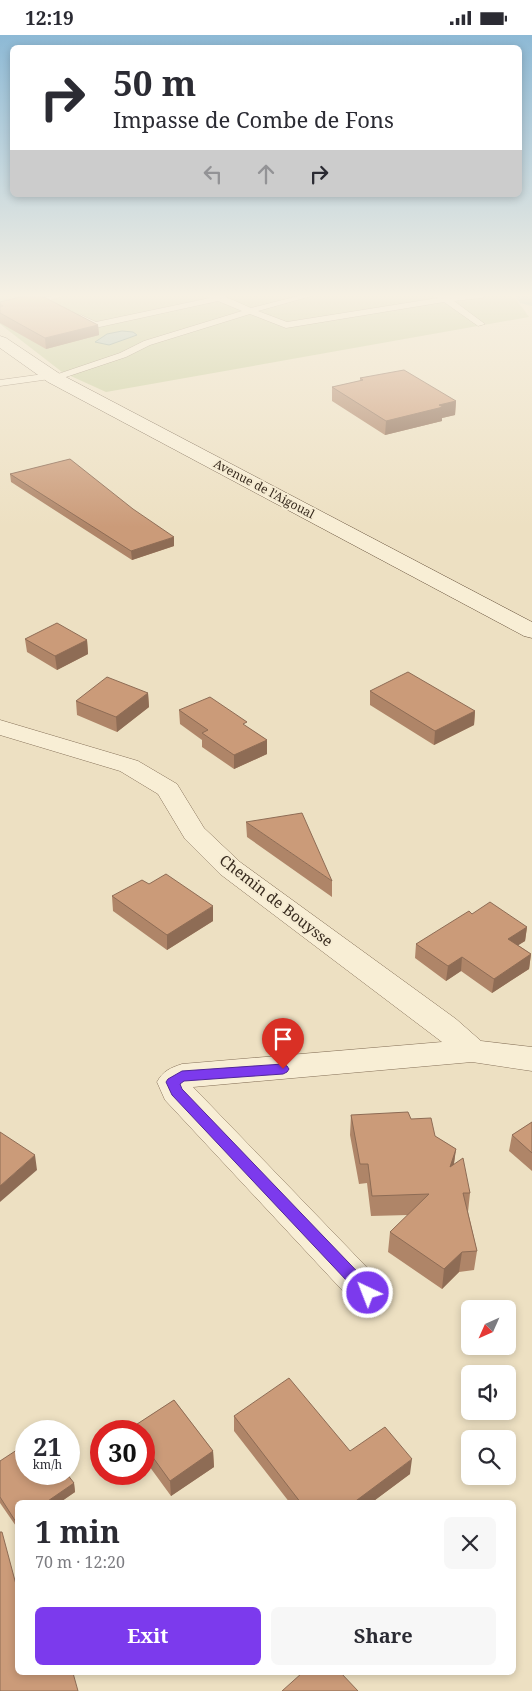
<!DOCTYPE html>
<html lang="en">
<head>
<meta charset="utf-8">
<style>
	:root { --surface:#fff; --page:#f7f7f7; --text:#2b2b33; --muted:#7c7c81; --accent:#7c3aed }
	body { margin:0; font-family:"Noto Serif",serif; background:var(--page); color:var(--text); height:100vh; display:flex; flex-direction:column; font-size:19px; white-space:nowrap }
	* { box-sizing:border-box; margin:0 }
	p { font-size:16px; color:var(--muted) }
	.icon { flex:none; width:28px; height:28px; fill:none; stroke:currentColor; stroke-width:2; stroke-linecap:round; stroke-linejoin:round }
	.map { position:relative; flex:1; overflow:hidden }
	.side { position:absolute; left:15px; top:1465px; width:501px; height:175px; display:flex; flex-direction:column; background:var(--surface); border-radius:8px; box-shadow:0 2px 8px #0003 }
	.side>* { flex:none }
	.banner { position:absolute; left:10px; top:10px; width:512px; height:152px; border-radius:8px; box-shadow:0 2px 8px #0003; background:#fff; color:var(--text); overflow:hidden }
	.needle { width:32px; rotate:225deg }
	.tools { position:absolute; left:461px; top:1265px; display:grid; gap:10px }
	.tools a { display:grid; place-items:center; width:55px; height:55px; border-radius:8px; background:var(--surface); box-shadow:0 2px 8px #0003; font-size:25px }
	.speed { position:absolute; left:15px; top:1385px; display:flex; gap:10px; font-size:25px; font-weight:700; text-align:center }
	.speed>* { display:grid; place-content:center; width:65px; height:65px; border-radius:50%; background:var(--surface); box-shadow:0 2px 8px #0003; line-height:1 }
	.speed small { font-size:12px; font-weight:400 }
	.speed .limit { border:8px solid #d22; background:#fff; color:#111 }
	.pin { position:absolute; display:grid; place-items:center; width:42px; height:42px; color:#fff; margin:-51px -21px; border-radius:50% 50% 50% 0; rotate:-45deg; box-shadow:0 0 5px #0007 }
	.pin .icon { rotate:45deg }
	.me { position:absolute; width:55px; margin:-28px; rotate:317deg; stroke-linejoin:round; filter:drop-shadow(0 0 4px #0008) }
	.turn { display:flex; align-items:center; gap:18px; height:105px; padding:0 20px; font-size:22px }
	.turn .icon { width:65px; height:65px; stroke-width:2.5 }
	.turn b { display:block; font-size:35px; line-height:42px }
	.lanes { display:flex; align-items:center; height:48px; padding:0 20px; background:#0003; justify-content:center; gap:25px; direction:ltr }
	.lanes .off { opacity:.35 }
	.round { display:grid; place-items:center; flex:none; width:52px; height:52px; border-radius:8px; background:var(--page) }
	.overview { display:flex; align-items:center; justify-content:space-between; height:85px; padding:0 20px }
	h1 { font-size:30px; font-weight:700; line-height:38px }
	.primary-button { display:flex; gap:10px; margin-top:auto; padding:10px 20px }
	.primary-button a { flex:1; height:58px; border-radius:8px; background:var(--accent); color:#fff; font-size:20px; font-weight:700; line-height:58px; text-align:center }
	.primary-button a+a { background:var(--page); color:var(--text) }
	.status { display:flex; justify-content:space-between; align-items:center; height:35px; padding:0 25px; background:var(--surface); direction:ltr }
	.status svg { height:14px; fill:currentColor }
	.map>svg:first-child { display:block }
	.green { fill:#c5cb97 }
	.water { fill:#a5c0b8; stroke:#6c8e85 }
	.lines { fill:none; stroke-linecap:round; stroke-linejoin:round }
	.river { fill:#a5c0b8; fill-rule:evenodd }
	.service-casing { stroke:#87725a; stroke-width:1 }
	.minor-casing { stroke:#87725a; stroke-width:1 }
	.secondary-casing { stroke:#68533d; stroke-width:1 }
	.service { fill:#f8eed5; fill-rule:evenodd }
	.minor { fill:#f8eed5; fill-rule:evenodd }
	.secondary { fill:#f8eed5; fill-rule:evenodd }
	.wall { fill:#af8568 }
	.shaded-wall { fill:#8e6c55 }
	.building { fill:#cb9b79; stroke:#8e6c55 }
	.route { fill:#7c3aed; stroke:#51269a }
	.labels { text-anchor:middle; stroke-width:4; stroke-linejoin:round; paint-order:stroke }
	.far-street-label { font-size:12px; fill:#372a1e; stroke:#f5ebd2 }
	.street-label { font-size:15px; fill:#372a1e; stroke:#f5ebd2 }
</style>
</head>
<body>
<div class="status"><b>12:19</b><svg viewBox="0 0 49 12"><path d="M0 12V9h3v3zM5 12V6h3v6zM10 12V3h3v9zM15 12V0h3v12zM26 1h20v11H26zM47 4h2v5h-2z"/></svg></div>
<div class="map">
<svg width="532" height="1656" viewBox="0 0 532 1656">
	<rect width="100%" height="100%" fill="#ede0c2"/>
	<path class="green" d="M0,260H513L529,282L106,357L62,337L0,289Z"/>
	<path class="water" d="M122,296L133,297L137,300L109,310L95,307L107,299Z"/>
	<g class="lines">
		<path class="river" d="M514,260H532V271L520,268Z"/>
		<g class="service-casing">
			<path id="service" d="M23,260L44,262L66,260L44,267Z
				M206,260L224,261L251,273L302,260H315L258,276L287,287L438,263L434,260H483V263H480L454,266L485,289L478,291L444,267L286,293L250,279L150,310L126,322L57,345L50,344L0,351V345L51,338L55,340L120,318L144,306L242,276L218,266L95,293L77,283L81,280L96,287L210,263Z"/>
		</g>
		<g class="minor-casing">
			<path id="minor" d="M0,685L138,726L177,749L204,793L240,827L456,984L481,1006L532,1012V1036L472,1027L193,1052L381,1247L387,1258L381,1269L368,1274L355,1269L165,1065L157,1047C163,1036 170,1033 182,1029L442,1007L220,839L185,804L158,759L120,736L0,700Z"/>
		</g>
		<g class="secondary-casing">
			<path id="secondary" d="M0,301L6,303L60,339L532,587V603L524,601L48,347L0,313Z"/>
		</g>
		<use href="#service" class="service"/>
		<use href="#minor" class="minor"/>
		<use href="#secondary" class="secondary"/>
	</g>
	<path class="wall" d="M0,267L98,290L99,300L46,314L0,288Z
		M360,343L456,366L455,380L442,383V386L385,400L332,366V352L360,346Z
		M10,439L174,511L132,525L11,447Z
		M25,604L87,605L88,619L57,635L27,617Z
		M370,656L475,676L474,690L434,710L370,670Z
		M148,658L149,672L117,697L77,680L76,666Z
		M179,675L247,692L267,705V719L234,734L202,712V705L180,689Z
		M246,787L332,846V862L247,802Z
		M149,849L213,886L167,915L113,876L112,861Z
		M472,879L527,892L525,906L518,910L531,919L529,934L492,958L461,936L446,946L415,923L416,909Z
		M351,1080L411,1084L435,1101L456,1114L454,1129L470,1158L468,1177L477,1216L474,1235L459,1237L442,1254L388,1217L390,1197L408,1180L371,1181L367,1148L359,1149L350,1100Z
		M532,1087V1136L509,1116L512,1100Z
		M174,1365L213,1416L214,1432L171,1461L144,1424V1396H131V1393Z
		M234,1381L350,1416L410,1439L371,1468H290L234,1396Z
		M0,1426L74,1448L75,1457L59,1468H18V1494L0,1468Z"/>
	<path class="shaded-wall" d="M98,290L99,300L46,314L45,303Z
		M456,366L455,380L442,383V386L385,400L386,386L439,370Z
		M174,502V511L132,525L131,516Z
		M87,605L88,619L57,635L55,621Z
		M148,658L149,672L117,697L116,682Z
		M475,676L474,690L434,710L435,696Z
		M267,705V719L234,734V720Z
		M213,871V886L167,915V900Z
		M527,892L525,906L506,918L508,904Z
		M531,919L529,934L492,958L494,944Z
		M462,922L461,936L446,946L448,931Z
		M456,1114L453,1134L450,1132Z
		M35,1120L37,1135L0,1167V1151Z
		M462,1217L459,1237L442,1254L444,1234Z
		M213,1416L214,1432L171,1461L170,1446Z
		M412,1424L410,1439L371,1468H353Z
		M74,1448L75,1457L59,1468H45Z"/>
	<path class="building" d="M29,260H40L98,290L45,303L0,278V271H3L0,269V267Z
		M404,335L456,366L439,370L443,372L386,386L332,352L363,345L360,343Z
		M70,424L133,474L174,502L131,516L10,439Z
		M57,588L87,605L55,621L25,604Z
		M408,637L475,676L435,696L370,656Z
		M107,642L148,658L116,682L76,666Z
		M210,662L247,687L243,689L267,705L234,720L202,698L208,695L179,675Z
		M302,778L332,846L246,787Z
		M166,839L213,871L167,900L112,861L142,845L149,849Z
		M490,867L527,892L508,904L531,919L494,944L462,922L448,931L416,909L469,876L472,879Z
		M408,1077L411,1084L431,1083L435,1101L456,1114L450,1132L463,1123L470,1158H463L477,1216L462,1217L444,1234L390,1197L429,1159L372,1161L368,1129H360L351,1080Z
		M532,1087V1118L512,1100Z
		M0,1097L35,1120L0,1151Z
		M289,1343L350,1416L385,1392L412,1424L353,1468H301L234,1381Z
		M174,1365L213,1416L170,1446L144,1410V1396H134L131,1393Z
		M26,1409V1439H67L74,1448L45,1468H18V1486L16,1487L0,1462V1426Z
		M0,1497H2L18,1557V1638H73L78,1656H0Z
		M302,1638H341L358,1656H282Z"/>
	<linearGradient id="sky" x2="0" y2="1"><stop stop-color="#8db9d5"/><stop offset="0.53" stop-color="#f7f1e4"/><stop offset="1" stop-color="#f7f1e4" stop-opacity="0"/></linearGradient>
	<rect width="532" height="492" fill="url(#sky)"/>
	<path class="route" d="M283,1029L287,1031L289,1034L287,1037L283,1039L184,1046L180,1049L182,1054L373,1253L376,1258L373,1263L368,1265L363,1263L172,1060L166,1047L168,1044L182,1036Z"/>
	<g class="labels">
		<g class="far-street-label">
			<text transform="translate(264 454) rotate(28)" y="4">Avenue de l'Aigoual</text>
		</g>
		<g class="street-label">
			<text transform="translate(276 866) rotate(38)" y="5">Chemin de Bouysse</text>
		</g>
	</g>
</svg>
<div class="tools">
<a><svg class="needle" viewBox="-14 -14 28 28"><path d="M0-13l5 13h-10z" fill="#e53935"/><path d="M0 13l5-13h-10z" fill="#7c7c81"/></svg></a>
<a><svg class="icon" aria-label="sound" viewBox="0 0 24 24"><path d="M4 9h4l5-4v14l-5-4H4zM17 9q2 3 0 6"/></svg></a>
<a><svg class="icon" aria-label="search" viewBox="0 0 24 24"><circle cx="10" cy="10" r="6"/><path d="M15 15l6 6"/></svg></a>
</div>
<div class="speed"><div>21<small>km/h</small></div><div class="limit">30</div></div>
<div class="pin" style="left:283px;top:1034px;background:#d93025"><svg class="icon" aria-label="arrive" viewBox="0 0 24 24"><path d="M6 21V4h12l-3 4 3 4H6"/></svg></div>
<svg class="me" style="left:368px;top:1258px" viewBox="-20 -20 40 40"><circle r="17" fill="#7c3aed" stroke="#fff" stroke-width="3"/><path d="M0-11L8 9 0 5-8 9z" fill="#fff"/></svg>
<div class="banner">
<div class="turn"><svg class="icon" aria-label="right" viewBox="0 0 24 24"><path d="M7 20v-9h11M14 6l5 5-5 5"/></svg><div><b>50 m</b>Impasse de Combe de Fons</div></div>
<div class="lanes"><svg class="icon off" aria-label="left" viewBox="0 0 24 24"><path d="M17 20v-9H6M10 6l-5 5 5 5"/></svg><svg class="icon off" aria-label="ahead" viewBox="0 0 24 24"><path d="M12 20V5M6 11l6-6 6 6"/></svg><svg class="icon" aria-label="right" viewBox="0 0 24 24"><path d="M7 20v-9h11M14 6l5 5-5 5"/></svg></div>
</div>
<section class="side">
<div class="overview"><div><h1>1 min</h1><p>70 m · 12:20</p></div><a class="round"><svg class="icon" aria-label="close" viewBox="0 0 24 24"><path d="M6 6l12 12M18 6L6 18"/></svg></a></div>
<div class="primary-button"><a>Exit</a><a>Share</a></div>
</section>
</div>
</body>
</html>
